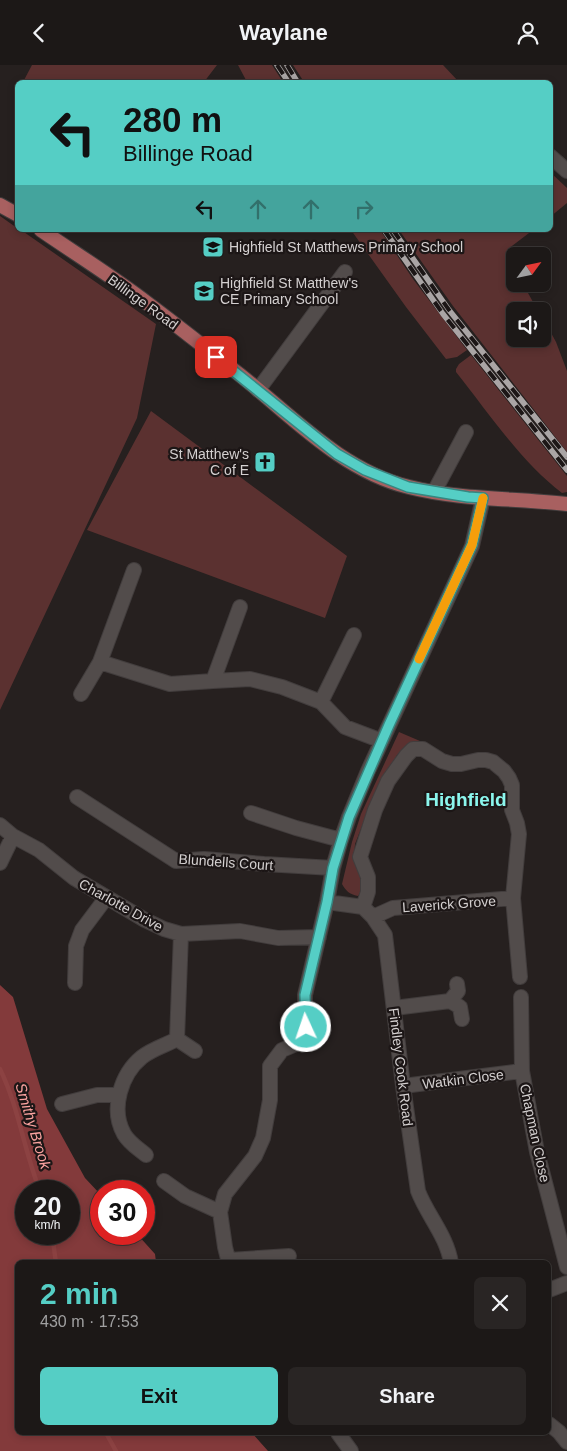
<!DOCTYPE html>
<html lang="en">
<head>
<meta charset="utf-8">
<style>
	:root { --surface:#1c1817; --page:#292524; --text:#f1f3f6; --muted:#a0a0a1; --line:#3a3736; --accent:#55cec5 }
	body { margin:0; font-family:Arial,sans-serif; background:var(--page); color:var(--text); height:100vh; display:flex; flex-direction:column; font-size:19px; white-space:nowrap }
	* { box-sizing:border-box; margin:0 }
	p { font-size:16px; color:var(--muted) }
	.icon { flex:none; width:28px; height:28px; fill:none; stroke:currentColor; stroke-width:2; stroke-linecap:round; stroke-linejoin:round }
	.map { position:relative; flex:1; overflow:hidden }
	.details { position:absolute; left:15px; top:1195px; width:536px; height:175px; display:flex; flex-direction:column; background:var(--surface); border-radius:8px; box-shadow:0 2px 8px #0003,0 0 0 1px var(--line) }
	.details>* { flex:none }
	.guide { position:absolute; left:15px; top:15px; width:538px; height:152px; border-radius:8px; box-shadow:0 2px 8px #0003,0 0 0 1px var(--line); background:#55cec5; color:#111; overflow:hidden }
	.needle { width:32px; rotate:57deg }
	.tools { position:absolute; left:506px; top:182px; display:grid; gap:10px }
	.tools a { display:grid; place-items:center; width:45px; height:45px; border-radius:8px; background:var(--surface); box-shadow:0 2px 8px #0003,0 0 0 1px var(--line); font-size:25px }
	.speed { position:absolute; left:15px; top:1115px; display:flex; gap:10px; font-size:25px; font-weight:700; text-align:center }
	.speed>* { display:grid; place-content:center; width:65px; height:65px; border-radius:50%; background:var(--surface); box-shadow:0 2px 8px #0003,0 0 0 1px var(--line); line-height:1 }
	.speed small { font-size:12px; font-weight:400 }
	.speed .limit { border:8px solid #d22; background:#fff; color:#111 }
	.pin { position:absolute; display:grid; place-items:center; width:42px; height:42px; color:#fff; margin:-21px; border-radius:10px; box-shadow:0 2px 8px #0006 }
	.me { position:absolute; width:55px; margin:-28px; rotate:357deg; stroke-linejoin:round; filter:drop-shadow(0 0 4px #0008) }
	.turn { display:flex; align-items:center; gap:18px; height:105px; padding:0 25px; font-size:22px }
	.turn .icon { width:65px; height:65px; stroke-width:2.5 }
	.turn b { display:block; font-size:35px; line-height:42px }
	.lanes { display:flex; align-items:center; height:48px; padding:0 25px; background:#0003; justify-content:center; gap:25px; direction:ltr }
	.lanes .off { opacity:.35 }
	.round { display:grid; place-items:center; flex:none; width:52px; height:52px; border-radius:8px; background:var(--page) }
	.headline { display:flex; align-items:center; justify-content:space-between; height:85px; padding:0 25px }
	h1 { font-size:30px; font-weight:800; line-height:38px; color:var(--accent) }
	.button { display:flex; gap:10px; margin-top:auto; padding:10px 25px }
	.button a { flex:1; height:58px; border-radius:8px; background:var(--accent); color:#111; font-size:20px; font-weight:800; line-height:58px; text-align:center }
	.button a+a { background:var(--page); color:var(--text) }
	header { display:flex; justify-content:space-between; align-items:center; height:65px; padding:0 25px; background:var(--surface); font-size:22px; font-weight:800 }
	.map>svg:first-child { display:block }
	.green { fill:#5b3130 }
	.forest { fill:#833a3b; fill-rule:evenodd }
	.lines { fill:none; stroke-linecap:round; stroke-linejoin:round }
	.stream { stroke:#8c4242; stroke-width:4.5 }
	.minor-casing { stroke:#423d3d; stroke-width:16 }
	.primary-casing { stroke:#423d3d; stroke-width:16 }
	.minor { stroke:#524c4b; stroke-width:14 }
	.primary { stroke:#a86060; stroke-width:14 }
	.rail-casing { stroke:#aaa5a5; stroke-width:5.5 }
	.rail { stroke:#1c1616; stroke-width:4; stroke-dasharray:11; stroke-linecap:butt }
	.route-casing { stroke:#378680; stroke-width:12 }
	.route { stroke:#55cec5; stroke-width:9 }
	.slow { stroke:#f59e0b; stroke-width:9 }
	.labels { text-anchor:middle; stroke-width:4.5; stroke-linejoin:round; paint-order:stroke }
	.poi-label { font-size:14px; fill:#d4d0d0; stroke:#1c1616; text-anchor:start }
	.street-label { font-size:14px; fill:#d4d0d0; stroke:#1c1616 }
	.water-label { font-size:15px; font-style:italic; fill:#fba3a0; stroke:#1c1616 }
	.district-label { font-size:19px; font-weight:bold; fill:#8bf6ed; stroke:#1c1616 }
</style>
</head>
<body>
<header><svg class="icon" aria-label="back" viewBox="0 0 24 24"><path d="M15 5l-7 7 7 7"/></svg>Waylane<svg class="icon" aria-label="person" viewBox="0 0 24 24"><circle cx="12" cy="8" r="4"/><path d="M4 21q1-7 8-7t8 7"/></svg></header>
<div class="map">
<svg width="567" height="1386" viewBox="0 0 567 1386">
	<rect width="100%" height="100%" fill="#26201f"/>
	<path class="green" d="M32,0H217L204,17H23Z
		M238,0H272L283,17H247Z
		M293,0H443L459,17H304Z
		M550,107L567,123V138L550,152Z
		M0,151L17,163L18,165H21L156,259L137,353L0,645Z
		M351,165H380L413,214L467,285L457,292L446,294L406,242Z
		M399,165H533L508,184L515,201V219H523L538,246H515V274H542L543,253L556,277L567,306V387L453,241Z
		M471,290L567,411V427L562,428C521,397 488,347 456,307V304L459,299Z
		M151,346L347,491L325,553L87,465Z
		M399,667L420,676L413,680L406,681L397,690L366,751L355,779L354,794L361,812V827L358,831C349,829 346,826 342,819L352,777L361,749Z"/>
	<path class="forest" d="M0,920L13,932L47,1044L85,1113L101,1130V1169H137L155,1189L156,1197L18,1198V1368H252L268,1386H0ZM26,1126H69V1169H26Z"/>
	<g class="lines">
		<path class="stream" d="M0,1004C19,1043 24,1086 40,1126
			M52,1169L56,1198
			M106,1368L116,1386"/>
		<g class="minor-casing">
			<path id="minor" d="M550,91L567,106
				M258,325L345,207
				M434,427L466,367
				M134,505L100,597L170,619L213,616
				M240,542L213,616L250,614L282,622L321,637
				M354,570L321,637L345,662L382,676
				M81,629L100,597
				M77,732L176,796L204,794L264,799L333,803
				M251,748L296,763L341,775
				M0,760L13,771L39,785L74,813L145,855L164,864L181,869L240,866L278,873L319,872
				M0,798L13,771
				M327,837L363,842L373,852L385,870L403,1021L418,1126C427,1150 447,1171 451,1198
				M363,842L368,827V812L360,792L375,745L388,716L406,691L413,684H423L442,696L452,699H461L478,695H486L493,697L504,706L509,713L512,720V745L517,758L519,769L513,833L520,912
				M373,852L393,843L513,833
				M75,918L76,881L82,865L106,833
				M521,932L522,1006L537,1087L567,1202
				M450,936L460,942L462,954
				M394,943L450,936L458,926L457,919
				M177,974L195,986
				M403,1021L522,1006
				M62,1039L97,1030H119
				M146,1090C139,1084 129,1078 124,1069C110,1044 121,1009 142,992C152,984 166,980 177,974L181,869
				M164,1116L185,1131L220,1147
				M230,1195L289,1191
				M229,1198L225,1182L220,1147L225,1129L255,1091L263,1073L270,1035V1001L282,985L308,974L305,951V930L327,837L333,803L341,775L349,752L368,706L472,481L483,433
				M549,1225L567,1218
				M549,1359L559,1367L567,1377
				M338,1368L351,1386"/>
		</g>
		<g class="primary-casing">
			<path id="primary" d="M0,140L18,150
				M41,165C76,189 113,212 147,238C178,261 209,286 240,310C292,351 342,406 409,422C460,435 514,433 567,439"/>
		</g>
		<use href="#minor" class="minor"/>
		<use href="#primary" class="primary"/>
		<g class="rail-casing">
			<path id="rail" d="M277,0L289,18
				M287,0L298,18
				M384,165L443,249L567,405
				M393,165L449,245L567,392"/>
		</g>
		<use href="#rail" class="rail"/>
	</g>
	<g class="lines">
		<g class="route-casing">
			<path id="route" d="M216,292L337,389L365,405L408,422L468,432L483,433L472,480L389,660L349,752L333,803L327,837L305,930L306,962"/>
		</g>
		<use href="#route" class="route"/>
		<path class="slow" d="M419,594L472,480L483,433"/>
	</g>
	<defs>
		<g id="school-square" transform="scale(1.125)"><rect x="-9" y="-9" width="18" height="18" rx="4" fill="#55cec5" stroke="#1c1616"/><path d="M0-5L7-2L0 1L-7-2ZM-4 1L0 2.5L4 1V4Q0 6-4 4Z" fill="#111"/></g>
		<g id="church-square" transform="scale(1.125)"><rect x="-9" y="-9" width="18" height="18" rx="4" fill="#55cec5" stroke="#1c1616"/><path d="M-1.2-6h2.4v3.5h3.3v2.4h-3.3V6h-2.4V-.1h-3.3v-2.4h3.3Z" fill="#111"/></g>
	</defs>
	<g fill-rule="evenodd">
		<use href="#school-square" x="213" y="182"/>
		<use href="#school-square" x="204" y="226"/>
		<use href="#church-square" x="265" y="397"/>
	</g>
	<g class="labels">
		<g class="poi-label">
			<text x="229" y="187">Highfield St Matthews Primary School</text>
			<text x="220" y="223">Highfield St Matthew's<tspan x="220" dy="16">CE Primary School</tspan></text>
			<text x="249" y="394" text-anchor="end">St Matthew's<tspan x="249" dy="16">C of E</tspan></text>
		</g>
		<g class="street-label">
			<text transform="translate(143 237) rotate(36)" y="5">Billinge Road</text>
			<text transform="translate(226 797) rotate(4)" y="5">Blundells Court</text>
			<text transform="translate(449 839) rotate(-4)" y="5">Laverick Grove</text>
			<text transform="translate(121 840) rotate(29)" y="5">Charlotte Drive</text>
			<text transform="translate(401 1002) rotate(83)" y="5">Findley Cook Road</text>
			<text transform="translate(463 1014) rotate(-7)" y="5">Watkin Close</text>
			<text transform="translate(535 1068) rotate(78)" y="5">Chapman Close</text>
		</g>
		<g class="water-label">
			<text transform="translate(33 1061) rotate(73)" y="5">Smithy Brook</text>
		</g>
		<g class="district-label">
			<text x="466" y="741">Highfield</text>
		</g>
	</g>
</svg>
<div class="tools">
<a><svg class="needle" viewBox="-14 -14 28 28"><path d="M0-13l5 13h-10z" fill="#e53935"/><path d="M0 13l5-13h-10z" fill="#a0a0a1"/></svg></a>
<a><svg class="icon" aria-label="sound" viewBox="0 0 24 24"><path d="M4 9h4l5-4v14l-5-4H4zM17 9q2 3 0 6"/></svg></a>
</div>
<div class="speed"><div>20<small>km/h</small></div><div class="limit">30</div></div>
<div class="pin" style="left:216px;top:292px;background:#d93025"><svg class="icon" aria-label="arrive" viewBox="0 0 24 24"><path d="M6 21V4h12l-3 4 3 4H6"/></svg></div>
<svg class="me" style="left:306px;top:962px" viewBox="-20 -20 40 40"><circle r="17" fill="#55cec5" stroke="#fff" stroke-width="3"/><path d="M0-11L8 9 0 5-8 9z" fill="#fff"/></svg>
<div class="guide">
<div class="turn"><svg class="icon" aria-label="left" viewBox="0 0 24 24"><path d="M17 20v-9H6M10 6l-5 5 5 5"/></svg><div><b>280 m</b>Billinge Road</div></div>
<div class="lanes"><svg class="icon" aria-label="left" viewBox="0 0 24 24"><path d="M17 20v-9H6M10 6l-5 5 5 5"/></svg><svg class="icon off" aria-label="ahead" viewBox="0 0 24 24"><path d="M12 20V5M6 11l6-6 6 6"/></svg><svg class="icon off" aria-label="ahead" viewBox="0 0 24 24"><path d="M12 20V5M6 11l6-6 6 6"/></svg><svg class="icon off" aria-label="right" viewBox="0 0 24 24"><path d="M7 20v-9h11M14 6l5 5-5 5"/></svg></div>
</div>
<section class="details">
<div class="headline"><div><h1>2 min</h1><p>430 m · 17:53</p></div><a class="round"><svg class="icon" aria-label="close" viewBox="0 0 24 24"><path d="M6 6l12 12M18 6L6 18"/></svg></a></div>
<div class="button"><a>Exit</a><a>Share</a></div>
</section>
</div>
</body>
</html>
